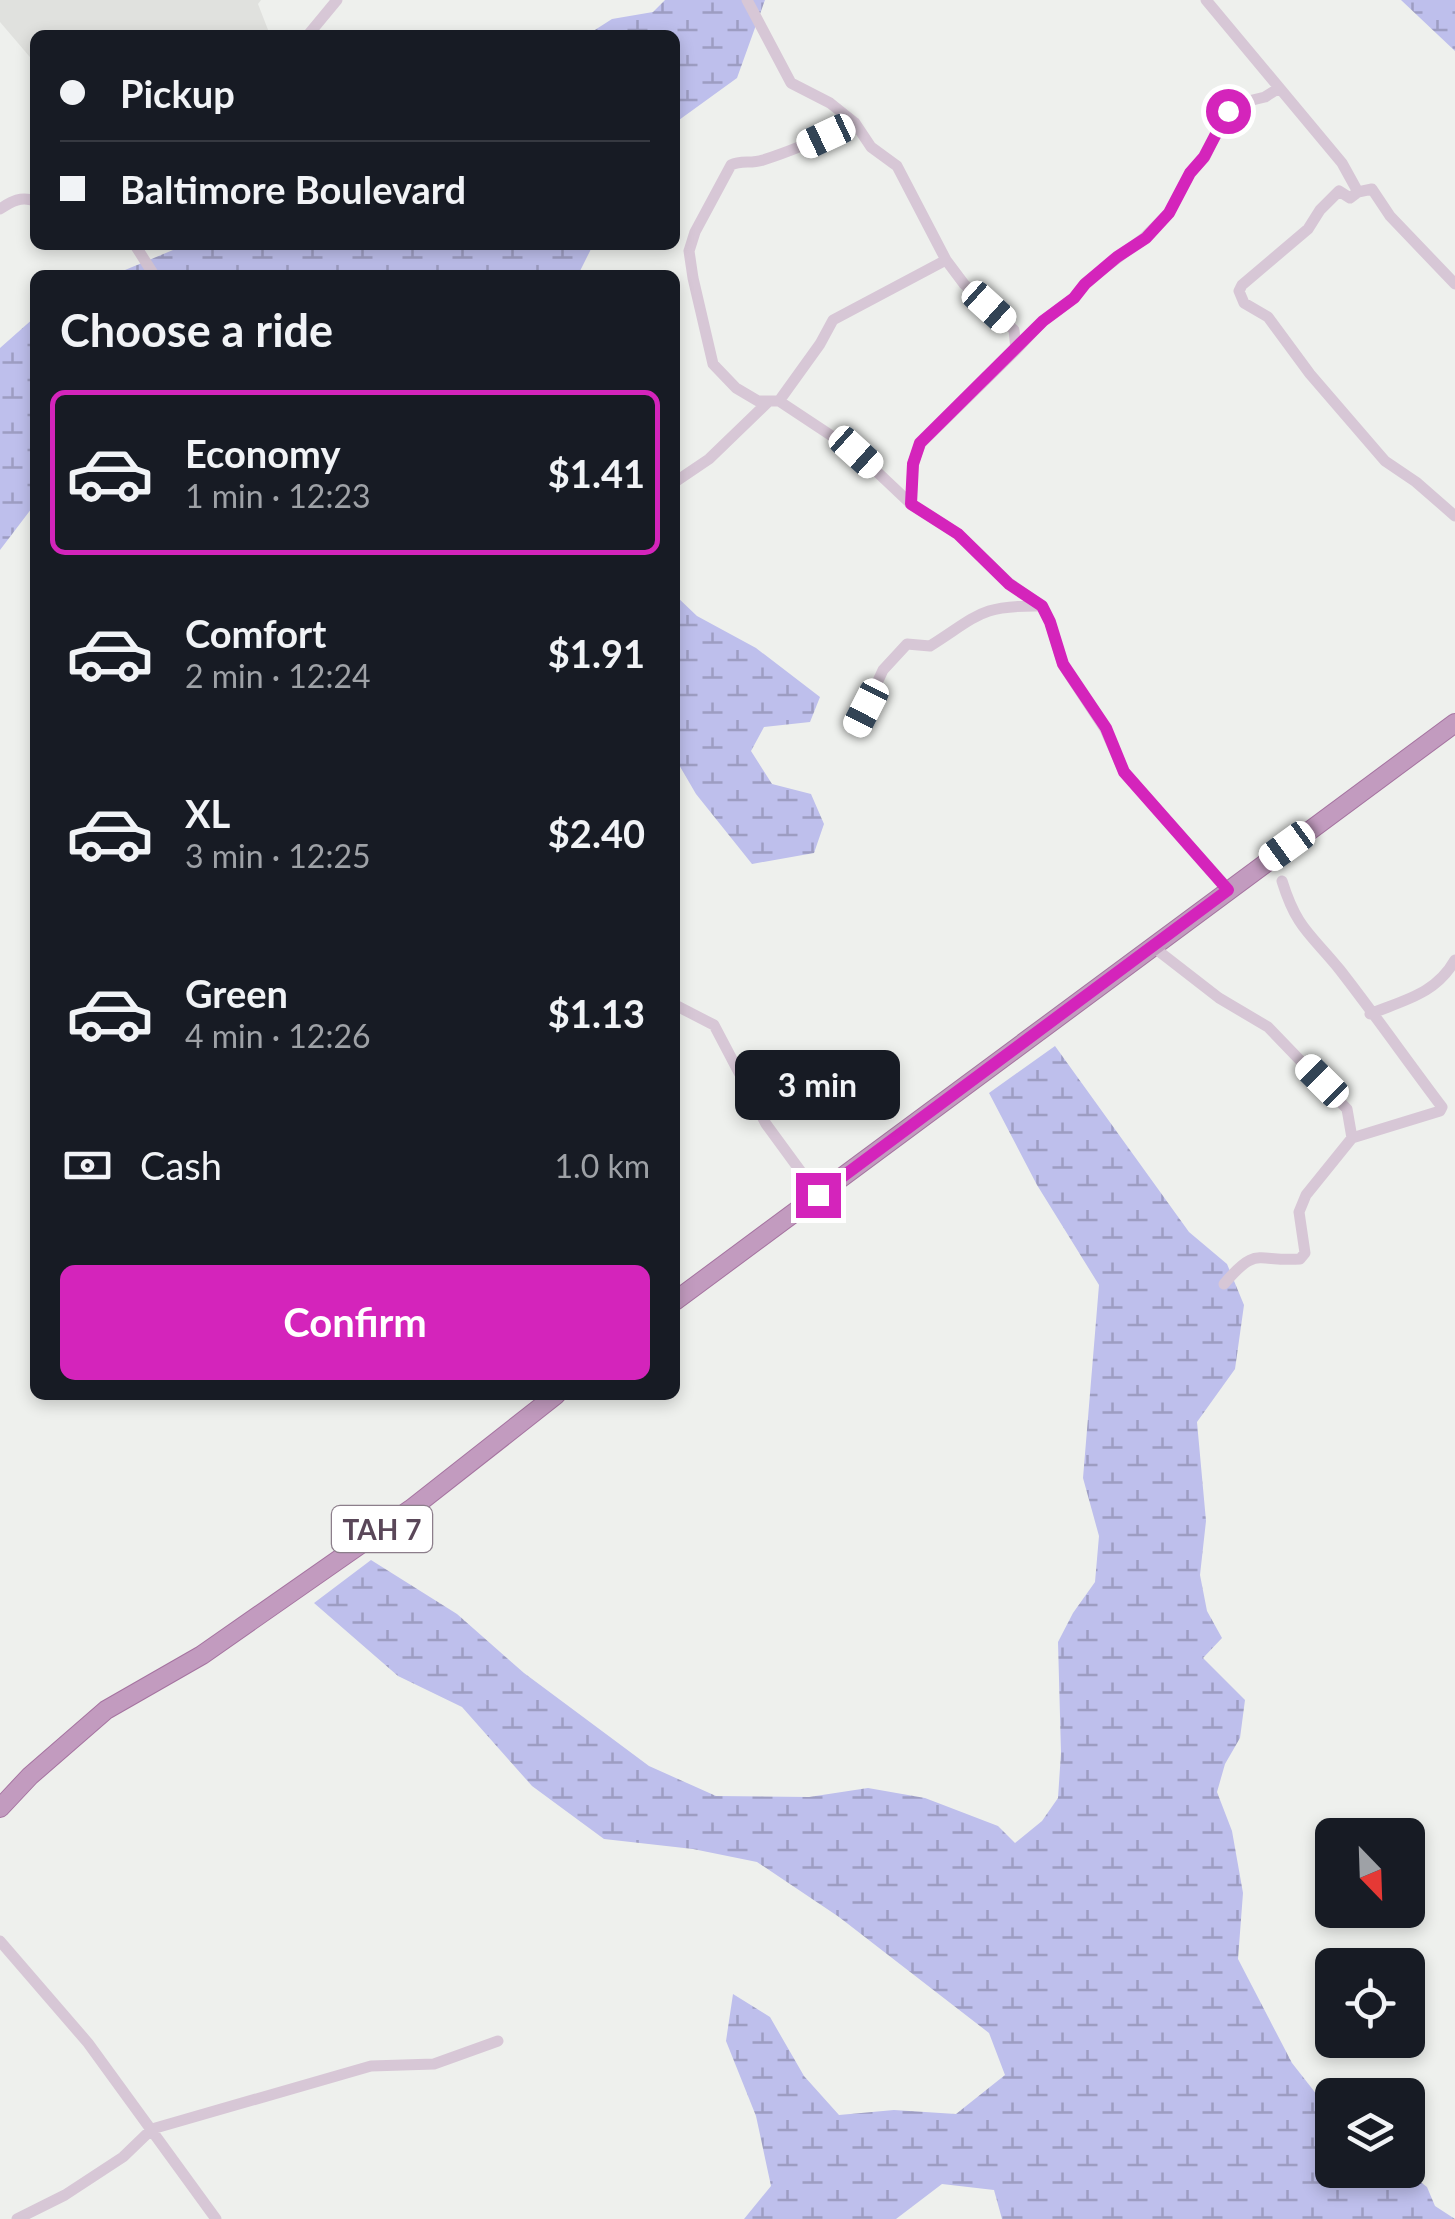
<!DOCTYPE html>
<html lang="en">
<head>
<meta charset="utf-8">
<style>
  body { margin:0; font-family:Lato,sans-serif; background:#242831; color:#f1f3f6; height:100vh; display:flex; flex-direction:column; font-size:38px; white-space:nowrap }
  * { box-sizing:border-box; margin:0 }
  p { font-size:32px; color:#9ea1a6 }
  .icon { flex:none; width:55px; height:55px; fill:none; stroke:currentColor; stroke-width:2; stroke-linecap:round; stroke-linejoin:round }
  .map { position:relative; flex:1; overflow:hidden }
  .side { position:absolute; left:30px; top:270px; width:650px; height:1130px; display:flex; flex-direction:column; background:#171b24; border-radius:15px; box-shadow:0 5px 15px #0003 }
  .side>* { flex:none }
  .hud { position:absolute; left:30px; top:30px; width:650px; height:220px; border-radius:15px; box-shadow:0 5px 15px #0003; display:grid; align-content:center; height:220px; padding:0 30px; background:#171b24 }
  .needle { width:65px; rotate:157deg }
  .tools { position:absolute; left:1315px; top:1818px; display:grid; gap:20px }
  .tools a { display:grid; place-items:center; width:110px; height:110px; border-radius:15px; background:#171b24; box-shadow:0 5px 15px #0003; font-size:50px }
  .end { position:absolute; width:45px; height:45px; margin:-22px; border:12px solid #d424bb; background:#fff; box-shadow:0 0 0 5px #fff }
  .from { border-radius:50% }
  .bubble { position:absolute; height:70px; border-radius:15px; background:#171b24; box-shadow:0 5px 15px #0003; font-size:32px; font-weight:700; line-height:70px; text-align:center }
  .car { position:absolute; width:30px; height:60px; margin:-30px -15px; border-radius:12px; box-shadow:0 0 8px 2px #0007; background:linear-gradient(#fff 24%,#345 0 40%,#fff 0 76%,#345 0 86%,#fff 0) }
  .hud b { display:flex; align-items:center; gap:35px; height:95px; font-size:38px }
  .hud b+b { border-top:2px solid #363941 }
  .hud i { width:25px; height:25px; background:#f1f3f6 }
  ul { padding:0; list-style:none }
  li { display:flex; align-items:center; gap:30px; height:165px; margin:0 20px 15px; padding:0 10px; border:5px solid transparent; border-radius:15px }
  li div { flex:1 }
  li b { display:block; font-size:38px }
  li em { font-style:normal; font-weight:700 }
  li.active { border-color:#d424bb }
  li>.icon { width:90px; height:90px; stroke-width:1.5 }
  h2 { padding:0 30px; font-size:45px; line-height:120px }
  .pay { display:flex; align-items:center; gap:25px; height:110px; padding:0 30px; font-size:38px }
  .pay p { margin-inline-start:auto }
  .button { display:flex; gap:20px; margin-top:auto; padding:20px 30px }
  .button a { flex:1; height:115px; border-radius:15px; background:#d424bb; color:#fff; font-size:40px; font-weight:700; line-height:115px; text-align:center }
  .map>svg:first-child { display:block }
  .education { fill:#e0e1de }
  .wetland { fill:url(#wetland-marsh) }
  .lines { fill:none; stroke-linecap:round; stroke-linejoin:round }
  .trunk-casing { stroke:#a573a0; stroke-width:20 }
  .minor { stroke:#d7c7d6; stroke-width:11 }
  .trunk { stroke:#c29bbf; stroke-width:18 }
  .route { stroke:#d424bb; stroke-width:12 }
  .labels { text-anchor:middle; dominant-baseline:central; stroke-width:8; stroke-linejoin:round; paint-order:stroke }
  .shield { fill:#fff; stroke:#8c7e8b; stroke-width:2.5 }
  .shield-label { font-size:28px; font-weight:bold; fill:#5a4759 }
</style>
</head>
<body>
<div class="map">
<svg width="1455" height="2219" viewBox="0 0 1455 2219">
  <defs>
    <pattern id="wetland-marsh" width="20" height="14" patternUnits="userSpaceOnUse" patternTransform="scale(2.5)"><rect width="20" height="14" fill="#bebfec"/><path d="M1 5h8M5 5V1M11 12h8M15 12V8" fill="none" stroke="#9d9dc2"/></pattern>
  </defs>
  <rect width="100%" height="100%" fill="#eef0ed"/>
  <path class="education" d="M0,0h261l-3,4 12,31h-235v28l-35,-41z"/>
  <path class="wetland" d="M665,0h100l-28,78 -58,42 -4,8v-93h-88l25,-16 41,-7z
    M1401,0h54v51z
    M185,245h408l-15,30h-465z
    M35,317v187l-35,46v-202z
    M675,595l22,21 59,32 64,49 -10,25 -46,5 -13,24 21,33 39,10 13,30 -10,29 -62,11 -56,-70 -21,-36z
    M1055,1046l134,186 38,32 17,41 -9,64 -38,53 9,99 -6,54 7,36 15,27 -19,20 42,42 -5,38 -15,26 -8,28 15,39 11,62 -5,66 54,104 40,51v56h73l22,17 8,19 20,13h-453l-8,-29 -52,-6 -46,35h-152l27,-33 -15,-70 -30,-75 7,-47 37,23 34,59 35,39 55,-5 62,4 49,-39 -16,-42 -150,-116 -82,-55 -64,-13 -89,-10 -72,-53 -70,-79 -64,-31 -84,-73 57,-43 86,54 67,59 125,93 67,30 93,1 59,-9 57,10 73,28 17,17 27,-22 16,-23 3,-45 -3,-111 15,-29 22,-31 4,-46 -16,-58 16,-193 -62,-100 -48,-92z"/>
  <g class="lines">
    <g class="trunk-casing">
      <path id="trunk" d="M675,1301l780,-578
        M0,1808l30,-32 76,-66 96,-55 209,-146 145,-114"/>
    </g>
    <path class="minor" d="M747,0l44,83 39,20 25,20 16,24 26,19 49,94 18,24 50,46 2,20 -95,93 -8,20 -2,41
      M1206,0l136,163 16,29 -8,6 -11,-7 -19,19 -12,19 -66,56 -3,6 5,12 24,14 42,57 75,87 31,21 39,34
      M308,35l29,-35
      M1358,192l14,-3 18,27 65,68
      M0,209c12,-8 21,-13 35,-8
      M135,245l19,30
      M1016,350l27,-29 31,-23 11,-15 60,-46 24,-24 21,-40 15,-16 22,-46 9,-7 29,-7 14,-9
      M769,401h-11l-22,-13 -23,-24 -20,-86 -4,-27 6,-19 36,-67c10,-5 20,-1 32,-5 32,-10 61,-23 92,-37
      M779,401l41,-57 13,-24 113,-60
      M675,482l34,-23 60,-58h10l77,51 55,52 47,30 51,49 33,23 8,16 13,43 42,64 19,43 104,117
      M856,729l27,-59 24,-26 23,2c49,-31 50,-41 112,-40
      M1152,946l67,52 49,29 79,82 5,29
      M675,1005l39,20 52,99 52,71
      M1370,1014c34,-14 66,-20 85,-54
      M1224,1284c33,-39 32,-22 76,-25l5,-6 -6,-41 7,-17 46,-57 88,-27 2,-4c-34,-45 -67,-92 -102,-137 -30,-37 -43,-41 -58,-89
      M0,1941l88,102 128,176
      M17,2219l48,-24 58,-38 29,-28 219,-63 63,-2 64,-23"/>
    <use href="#trunk" class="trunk"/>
  </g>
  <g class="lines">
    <path class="route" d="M818,1195l410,-305 -104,-118 -18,-44 -43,-64 -13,-42 -8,-16 -33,-22 -51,-50 -47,-30 2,-40 7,-21 123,-122 31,-23 11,-14 32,-27 29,-19 23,-25 21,-40 14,-16 24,-46"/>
  </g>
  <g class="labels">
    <rect class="shield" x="332" y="1506" width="100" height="46" rx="8"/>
    <g class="shield-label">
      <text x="382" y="1529">TAH 7</text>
    </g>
  </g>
</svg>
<div class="tools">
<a><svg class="needle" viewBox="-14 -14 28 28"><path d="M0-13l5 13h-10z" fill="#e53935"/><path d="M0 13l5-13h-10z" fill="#9ea1a6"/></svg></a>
<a><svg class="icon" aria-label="locate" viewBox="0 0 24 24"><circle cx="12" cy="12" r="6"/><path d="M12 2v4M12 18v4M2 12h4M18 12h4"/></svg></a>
<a><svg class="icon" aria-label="layers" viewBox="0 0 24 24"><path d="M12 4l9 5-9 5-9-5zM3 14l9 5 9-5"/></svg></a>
</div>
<i class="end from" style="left:1228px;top:111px"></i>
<i class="end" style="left:818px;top:1195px"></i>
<div class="bubble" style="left:735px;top:1050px;width:165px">3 min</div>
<i class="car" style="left:826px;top:136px;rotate:245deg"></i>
<i class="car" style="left:989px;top:307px;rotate:132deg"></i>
<i class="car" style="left:856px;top:452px;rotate:132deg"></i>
<i class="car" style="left:866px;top:708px;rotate:207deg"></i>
<i class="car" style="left:1287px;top:846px;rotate:234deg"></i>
<i class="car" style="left:1322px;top:1081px;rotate:315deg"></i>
<div class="hud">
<b><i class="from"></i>Pickup</b>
<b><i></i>Baltimore Boulevard</b>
</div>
<section class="side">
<h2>Choose a ride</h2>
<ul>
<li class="active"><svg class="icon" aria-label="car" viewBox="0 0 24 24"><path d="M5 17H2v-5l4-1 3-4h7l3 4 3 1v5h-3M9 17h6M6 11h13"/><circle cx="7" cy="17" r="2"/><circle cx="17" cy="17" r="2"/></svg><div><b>Economy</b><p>1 min · 12:23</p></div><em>$1.41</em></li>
<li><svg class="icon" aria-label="car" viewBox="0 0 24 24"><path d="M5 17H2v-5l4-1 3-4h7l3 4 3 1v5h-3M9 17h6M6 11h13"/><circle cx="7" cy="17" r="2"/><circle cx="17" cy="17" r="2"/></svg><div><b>Comfort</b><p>2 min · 12:24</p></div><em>$1.91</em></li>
<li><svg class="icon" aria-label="car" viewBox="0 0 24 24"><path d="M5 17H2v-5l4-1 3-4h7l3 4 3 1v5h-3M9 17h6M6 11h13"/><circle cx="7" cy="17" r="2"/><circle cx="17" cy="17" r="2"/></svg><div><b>XL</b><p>3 min · 12:25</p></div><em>$2.40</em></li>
<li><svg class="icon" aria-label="car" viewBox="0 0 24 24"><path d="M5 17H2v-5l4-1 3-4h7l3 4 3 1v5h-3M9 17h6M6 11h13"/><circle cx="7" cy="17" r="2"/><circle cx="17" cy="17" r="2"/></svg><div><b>Green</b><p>4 min · 12:26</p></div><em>$1.13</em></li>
</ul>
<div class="pay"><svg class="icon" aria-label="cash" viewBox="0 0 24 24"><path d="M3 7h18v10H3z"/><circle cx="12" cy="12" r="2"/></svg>Cash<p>1.0 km</p></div>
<div class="button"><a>Confirm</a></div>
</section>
</div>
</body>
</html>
